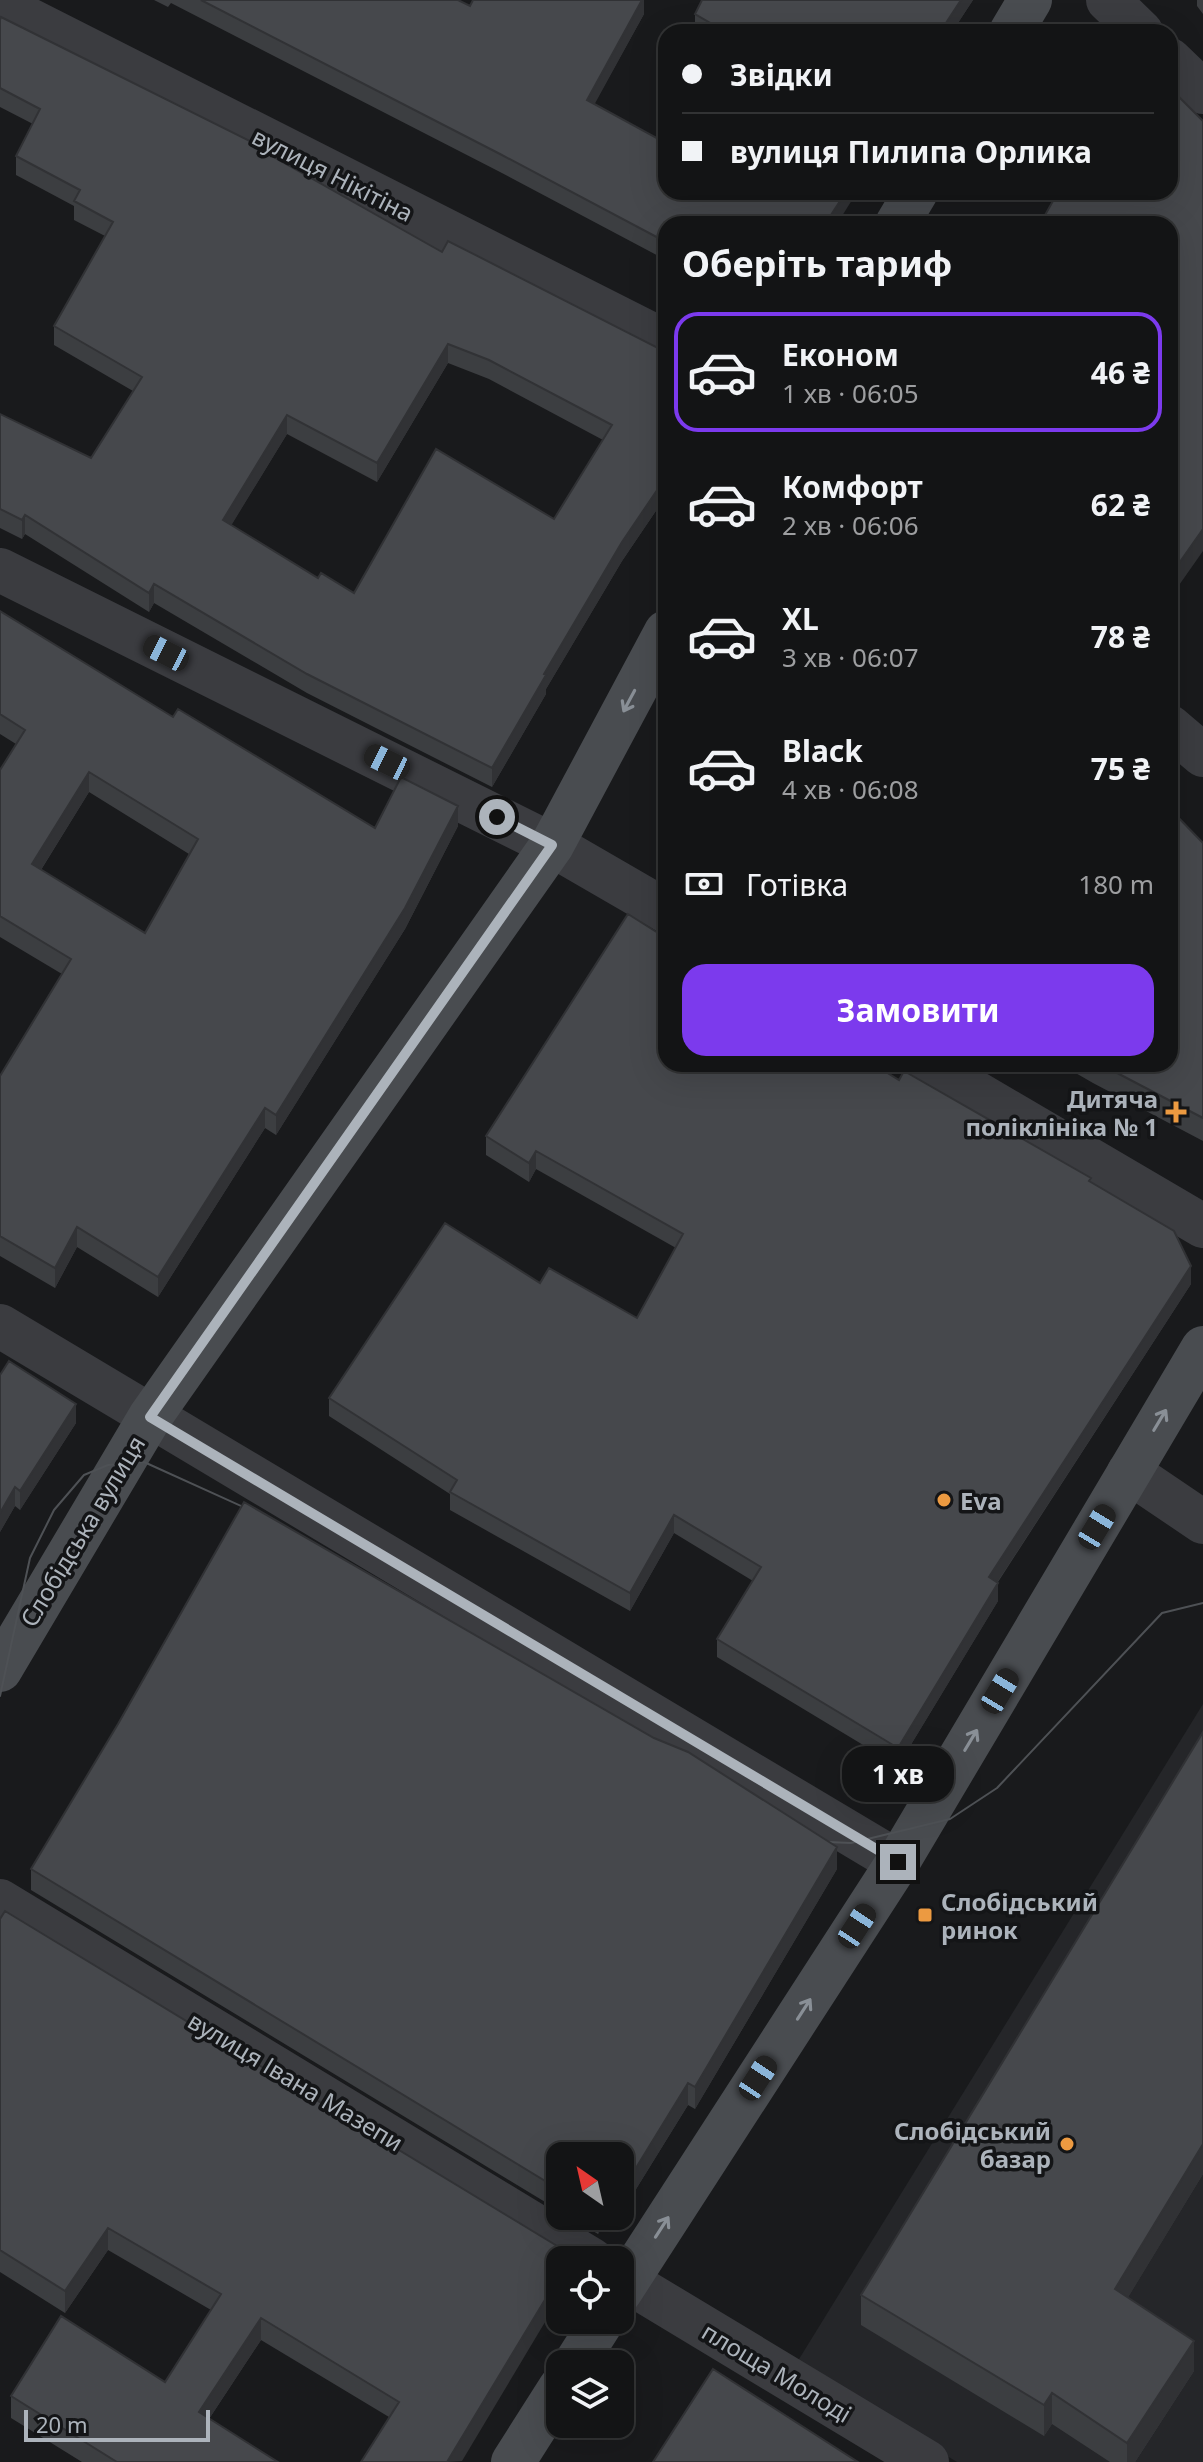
<!DOCTYPE html>
<html lang="uk">
<head>
<meta charset="utf-8">
<style>
  body { margin:0; font-family:"Noto Sans",sans-serif; background:#202122; color:#f1f3f6; height:100vh; display:flex; flex-direction:column; font-size:30px; white-space:nowrap }
  * { box-sizing:border-box; margin:0 }
  p { font-size:26px; color:#9d9ea0 }
  .icon { flex:none; width:44px; height:44px; fill:none; stroke:currentColor; stroke-width:2; stroke-linecap:round; stroke-linejoin:round }
  .map { position:relative; flex:1; overflow:hidden }
  .details { position:absolute; left:658px; top:216px; width:520px; height:856px; display:flex; flex-direction:column; background:#131415; border-radius:24px; box-shadow:0 8px 32px #0002,0 0 0 2px #323334 }
  .details>* { flex:none }
  .guide { position:absolute; left:658px; top:24px; width:520px; height:176px; border-radius:24px; box-shadow:0 8px 32px #0002,0 0 0 2px #323334; display:grid; align-content:center; height:176px; padding:0 24px; background:#131415 }
  .needle { width:52px; rotate:326deg }
  .controls { position:absolute; left:546px; top:2142px; display:grid; gap:16px }
  .controls a { display:grid; place-items:center; width:88px; height:88px; border-radius:16px; background:#131415; box-shadow:0 8px 32px #0002,0 0 0 2px #323334; font-size:40px }
  .scale { position:absolute; left:24px; bottom:20px; width:186px; box-sizing:border-box; padding-left:8px; border:4px solid #acb3bb; border-top:0; font-size:22px; line-height:28px; white-space:nowrap; color:#acb3bb; -webkit-text-stroke:6px #141517; paint-order:stroke }
  .end { position:absolute; width:36px; height:36px; margin:-18px; border:10px solid #acb3bb; background:#111; box-shadow:0 0 0 4px #111 }
  .from { border-radius:50% }
  .bubble { position:absolute; height:56px; border-radius:24px; background:#131415; box-shadow:0 8px 32px #0002,0 0 0 2px #323334; font-size:26px; font-weight:700; line-height:56px; text-align:center }
  .car { position:absolute; width:24px; height:48px; margin:-24px -12px; border-radius:10px; box-shadow:0 0 6px 2px #0007; background:linear-gradient(#222 24%,#8ab4d8 0 40%,#222 0 76%,#8ab4d8 0 86%,#222 0) }
  .guide b { display:flex; align-items:center; gap:28px; height:76px; font-size:30px }
  .guide b+b { border-top:2px solid #323334 }
  .guide i { width:20px; height:20px; background:#f1f3f6 }
  ul { padding:0; list-style:none }
  li { display:flex; align-items:center; gap:24px; height:120px; margin:0 16px 12px; padding:0 8px; border:4px solid transparent; border-radius:24px }
  li div { flex:1 }
  li b { display:block; font-size:30px }
  li em { font-style:normal; font-weight:700 }
  li.selected { border-color:#7c3aed }
  li>.icon { width:72px; height:72px; stroke-width:1.5 }
  h2 { padding:0 24px; font-size:36px; line-height:96px }
  .pay { display:flex; align-items:center; gap:20px; height:88px; padding:0 24px; font-size:30px }
  .pay p { margin-inline-start:auto }
  .primary-button { display:flex; gap:16px; margin-top:auto; padding:16px 24px }
  .primary-button a { flex:1; height:92px; border-radius:24px; background:#7c3aed; color:#fff; font-size:32px; font-weight:700; line-height:92px; text-align:center }
  .map>svg:first-child { display:block }
  .built { fill:#252629 }
  .lines { fill:none; stroke-linecap:round; stroke-linejoin:round }
  .minor { stroke:#3b3c40; stroke-width:44 }
  .tertiary { stroke:#3b3c40; stroke-width:44 }
  .secondary { stroke:#494c50; stroke-width:44 }
  .tram { stroke:#4e5155; stroke-width:2 }
  .wall { fill:#3c3e41; fill-rule:evenodd }
  .shaded-wall { fill:#313235 }
  .building { fill:#46484c; stroke:#313235; stroke-width:2; fill-rule:evenodd }
  .oneway { stroke:#898f96 }
  .route { stroke:#acb3bb; stroke-width:10 }
  .poi-dot { fill:#ec9a41; stroke:#141517; stroke-width:3 }
  .labels { text-anchor:middle; dominant-baseline:central; stroke-width:7; stroke-linejoin:round; paint-order:stroke }
  .street-label { font-size:24px; fill:#acb3bb; stroke:#141517 }
  .poi-label { font-size:24px; font-weight:bold; fill:#acb3bb; stroke:#141517; text-anchor:end }
</style>
</head>
<body>
<div class="map">
<svg width="1203" height="2462" viewBox="0 0 1203 2462">
  <rect width="100%" height="100%" fill="#191a1c"/>
  <path class="built" d="M1203,1704v758h-246l-161,-98z"/>
  <g class="lines">
    <path class="minor" d="M1108,0l33,32
      M0,5l666,337
      M1170,60l33,32
      M1170,727l33,28
      M0,1326l898,536
      M1129,1472l74,50
      M0,1901l592,359
      M620,2277l307,185"/>
    <path class="tertiary" d="M0,570l552,275 114,66
      M927,1064l276,162"/>
    <path class="secondary" d="M1011,32l19,-32
      M897,224l19,-32
      M0,1670l150,-253 402,-572 114,-213
      M620,2292l278,-430 305,-514
      M575,2364l28,-44
      M513,2462l47,-74"/>
    <path class="tram" d="M0,1696l30,-138 24,-48 30,-35 24,-10 36,-3 117,53
      M806,1841l45,2 99,-24 47,-31 165,-175 41,-10"/>
  </g>
  <path class="wall" d="M154,0h304l12,6 174,-6v14l-50,90 72,120v36l-166,-88 -329,-169 -3,4z
    M702,0h271l-21,32h-257v-18z
    M1197,0h6v14l-6,-8z
    M0,20l266,133 176,99 224,100v144l-44,65 -76,128v5l-54,93 -185,-94 -153,-90 -5,9 -124,-78 -3,5 -22,-11v-114l91,44 42,-67 -79,-46v-19l51,-90 -31,-16v-14l-58,-31v-19l17,-32 -33,-17zM448,363l41,16 114,61 -49,79 -200,74 -36,-15 -87,-53 56,-91 90,48z
    M0,611l173,106 202,111 83,-2 -53,103 -129,206 -11,-7 -107,169 -81,-50 -22,41 -55,-32v-180l62,-102 -62,-37v-167l16,-26 -16,-10zM89,792l100,62 -44,79 -104,-63z
    M1203,843v298l-110,-58 -33,-19h110z
    M666,1064l233,16 192,102 100,102 -193,298v19l-100,165 -181,-109v-18l36,-58 -79,-48 -44,78 -180,-101v-16l-121,-78v-18l211,-115 97,35 39,-70 -140,-79 -7,13 -43,-27v-19z
    M0,1375l76,48 -56,87 -5,-4 -15,26z
    M1203,1732v442l-75,123 66,74 -59,91h-25l-58,-38 -8,12 -183,-111v-30z
    M31,1869h806l-142,240 -7,-4 -68,110v-59h-60v55l-529,-321z
    M0,1919l572,341 -183,157 -128,-77 -52,79 69,43h-196l-71,-44v-22l154,-14 46,-72 -103,-60 -43,63 -65,-41z
    M568,2216h41l-11,18z"/>
  <path class="shaded-wall" d="M642,0h2v14l-57,104v-18z
    M961,0h12l-21,32h-8v-6z
    M846,192h11l-20,32h-12z
    M448,344v19l-71,119v-19z
    M287,415v19l-64,105v-19z
    M666,477v19l-44,65 -76,128v5l-54,93v-19l52,-94 78,-132z
    M25,515v19l-3,5v-19z
    M1203,529v22l-33,47v-22z
    M154,584v19l-5,9v-19z
    M89,772v20l-57,92v-20z
    M458,806v20l-53,103 -129,206v-20z
    M265,1108v20l-107,169v-20z
    M536,1151v18l-7,13v-19z
    M77,1227v20l-22,41v-20z
    M1191,1266v18l-202,311v-18z
    M76,1404v19l-56,87v-19z
    M15,1487v19l-15,26v-19z
    M674,1515v18l-44,78v-18z
    M998,1583v18l-100,165v-18z
    M837,1847v22l-142,240v-22z
    M688,2083v22l-68,110v-21z
    M1203,2144v30l-88,145v-30z
    M598,2216h11l-11,18z
    M108,2228v22l-43,63v-22z
    M560,2275v22l-98,164 -15,1z
    M261,2318v22l-62,94v-22z
    M1194,2341v30l-59,91h-8v-19z
    M1052,2393v31l-8,12v-31z"/>
  <path class="building" d="M201,0h257l12,6 3,-6h169l-55,100 79,43v49h180l-21,32h-159v18l-166,-88z
    M702,0h259l-17,26 3,2 -2,4h-219l-31,-18z
    M1,17l265,132 -1,3 177,100 6,-11 218,111v125l-44,65 -78,132 2,1 -54,93 -185,-94 -153,-90 -5,9 -124,-78 -3,5 -22,-11v-95l91,44 51,-81 -88,-51 59,-104 -39,-21 6,-11 -64,-34 24,-47 -40,-21v-68zM448,344l41,16 123,65 -58,94 -118,-70 -82,144 -33,-20 -3,5 -95,-58 64,-105 90,48z
    M1170,88l33,33v408l-33,47v-352h-130l18,-32h112z
    M0,611l173,106 5,-8 197,119 26,-51 57,29 -53,102 -129,207 -11,-7 -107,169 -81,-50 -22,41 -55,-32v-160l71,-117 -71,-43v-146l25,-40 -25,-16zM89,772l109,67 -53,94 -113,-69z
    M1170,809l33,34v275l-103,-54h70z
    M628,914l38,24v126h207l26,16 5,-9 187,107 -2,3 85,50 17,35 -202,311 9,6 -100,165 -181,-109 44,-72 -87,-52 -44,78 -180,-101 7,-12 -128,-82 116,-175 95,60 9,-15 88,50 46,-84 -147,-83 -7,12 -43,-27z
    M9,1361l67,43 -56,87 -5,-4 -15,26v-138z
    M244,1502l410,236 34,14 149,95 -142,240 -7,-4 -68,111v-38h-60v34l-529,-321 87,-145z
    M1203,1732v412l-88,145 79,52 -67,102 -75,-50 -8,12 -183,-110z
    M5,1911l567,344 -3,5h-9v15l-113,187h-86l38,-60 -138,-84 -62,94 79,50h-161l-106,-66 50,-80 104,66 56,-88 -113,-66 -43,63 -65,-41v-331z
    M713,2369l145,93h-205z"/>
  <defs><path id="oneway-shaft" d="M-6 0H5M1.5-3L5.5 0L1.5 3" fill="none" stroke-width="1.6" stroke-linecap="round" stroke-linejoin="round" transform="scale(2)"/></defs>
  <g class="oneway">
    <use href="#oneway-shaft" transform="translate(629 701) rotate(118)"/>
    <use href="#oneway-shaft" transform="translate(1160 1420) rotate(-59)"/>
    <use href="#oneway-shaft" transform="translate(971 1740) rotate(-59)"/>
    <use href="#oneway-shaft" transform="translate(804 2009) rotate(-57)"/>
    <use href="#oneway-shaft" transform="translate(662 2227) rotate(-57)"/>
  </g>
  <g class="lines">
    <path class="route" d="M497,817l55,28 -402,572 748,445"/>
  </g>
  <g class="poi-dot">
    <path d="M1172 1100h8v8h8v8h-8v8h-8v-8h-8v-8h8z"/>
    <circle cx="944" cy="1500" r="8"/>
    <rect x="917" y="1907" width="16" height="16" rx="4"/>
    <circle cx="1067" cy="2144" r="8"/>
  </g>
  <g class="labels">
    <g class="street-label">
      <text transform="translate(333 174) rotate(27)">вулиця Нікітіна</text>
      <text transform="translate(82 1531) rotate(-59)">Слобідська вулиця</text>
      <text transform="translate(296 2081) rotate(31)">вулиця Івана Мазепи</text>
      <text transform="translate(777 2372) rotate(31)">площа Молоді</text>
    </g>
    <g class="poi-label">
      <text x="1158" y="1098">Дитяча<tspan x="1158" dy="28">поліклініка № 1</tspan></text>
      <text x="960" y="1500" text-anchor="start">Eva</text>
      <text x="941" y="1901" text-anchor="start">Слобідський<tspan x="941" dy="28">ринок</tspan></text>
      <text x="1051" y="2130">Слобідський<tspan x="1051" dy="28">базар</tspan></text>
    </g>
  </g>
</svg>
<div class="controls">
<a><svg class="needle" viewBox="-14 -14 28 28"><path d="M0-13l5 13h-10z" fill="#e53935"/><path d="M0 13l5-13h-10z" fill="#9d9ea0"/></svg></a>
<a><svg class="icon" aria-label="locate" viewBox="0 0 24 24"><circle cx="12" cy="12" r="6"/><path d="M12 2v4M12 18v4M2 12h4M18 12h4"/></svg></a>
<a><svg class="icon" aria-label="layers" viewBox="0 0 24 24"><path d="M12 4l9 5-9 5-9-5zM3 14l9 5 9-5"/></svg></a>
</div>
<div class="scale">20 m</div>
<i class="end from" style="left:497px;top:817px"></i>
<i class="end" style="left:898px;top:1862px"></i>
<div class="bubble" style="left:842px;top:1746px;width:112px">1 хв</div>
<i class="car" style="left:166px;top:653px;rotate:297deg"></i>
<i class="car" style="left:387px;top:762px;rotate:296deg"></i>
<i class="car" style="left:1097px;top:1527px;rotate:31deg"></i>
<i class="car" style="left:1000px;top:1691px;rotate:31deg"></i>
<i class="car" style="left:857px;top:1926px;rotate:33deg"></i>
<i class="car" style="left:758px;top:2078px;rotate:33deg"></i>
<div class="guide">
<b><i class="from"></i>Звідки</b>
<b><i></i>вулиця Пилипа Орлика</b>
</div>
<section class="details">
<h2>Оберіть тариф</h2>
<ul>
<li class="selected"><svg class="icon" aria-label="car" viewBox="0 0 24 24"><path d="M5 17H2v-5l4-1 3-4h7l3 4 3 1v5h-3M9 17h6M6 11h13"/><circle cx="7" cy="17" r="2"/><circle cx="17" cy="17" r="2"/></svg><div><b>Економ</b><p>1 хв · 06:05</p></div><em>46 ₴</em></li>
<li><svg class="icon" aria-label="car" viewBox="0 0 24 24"><path d="M5 17H2v-5l4-1 3-4h7l3 4 3 1v5h-3M9 17h6M6 11h13"/><circle cx="7" cy="17" r="2"/><circle cx="17" cy="17" r="2"/></svg><div><b>Комфорт</b><p>2 хв · 06:06</p></div><em>62 ₴</em></li>
<li><svg class="icon" aria-label="car" viewBox="0 0 24 24"><path d="M5 17H2v-5l4-1 3-4h7l3 4 3 1v5h-3M9 17h6M6 11h13"/><circle cx="7" cy="17" r="2"/><circle cx="17" cy="17" r="2"/></svg><div><b>XL</b><p>3 хв · 06:07</p></div><em>78 ₴</em></li>
<li><svg class="icon" aria-label="car" viewBox="0 0 24 24"><path d="M5 17H2v-5l4-1 3-4h7l3 4 3 1v5h-3M9 17h6M6 11h13"/><circle cx="7" cy="17" r="2"/><circle cx="17" cy="17" r="2"/></svg><div><b>Black</b><p>4 хв · 06:08</p></div><em>75 ₴</em></li>
</ul>
<div class="pay"><svg class="icon" aria-label="cash" viewBox="0 0 24 24"><path d="M3 7h18v10H3z"/><circle cx="12" cy="12" r="2"/></svg>Готівка<p>180 m</p></div>
<div class="primary-button"><a>Замовити</a></div>
</section>
</div>
</body>
</html>
